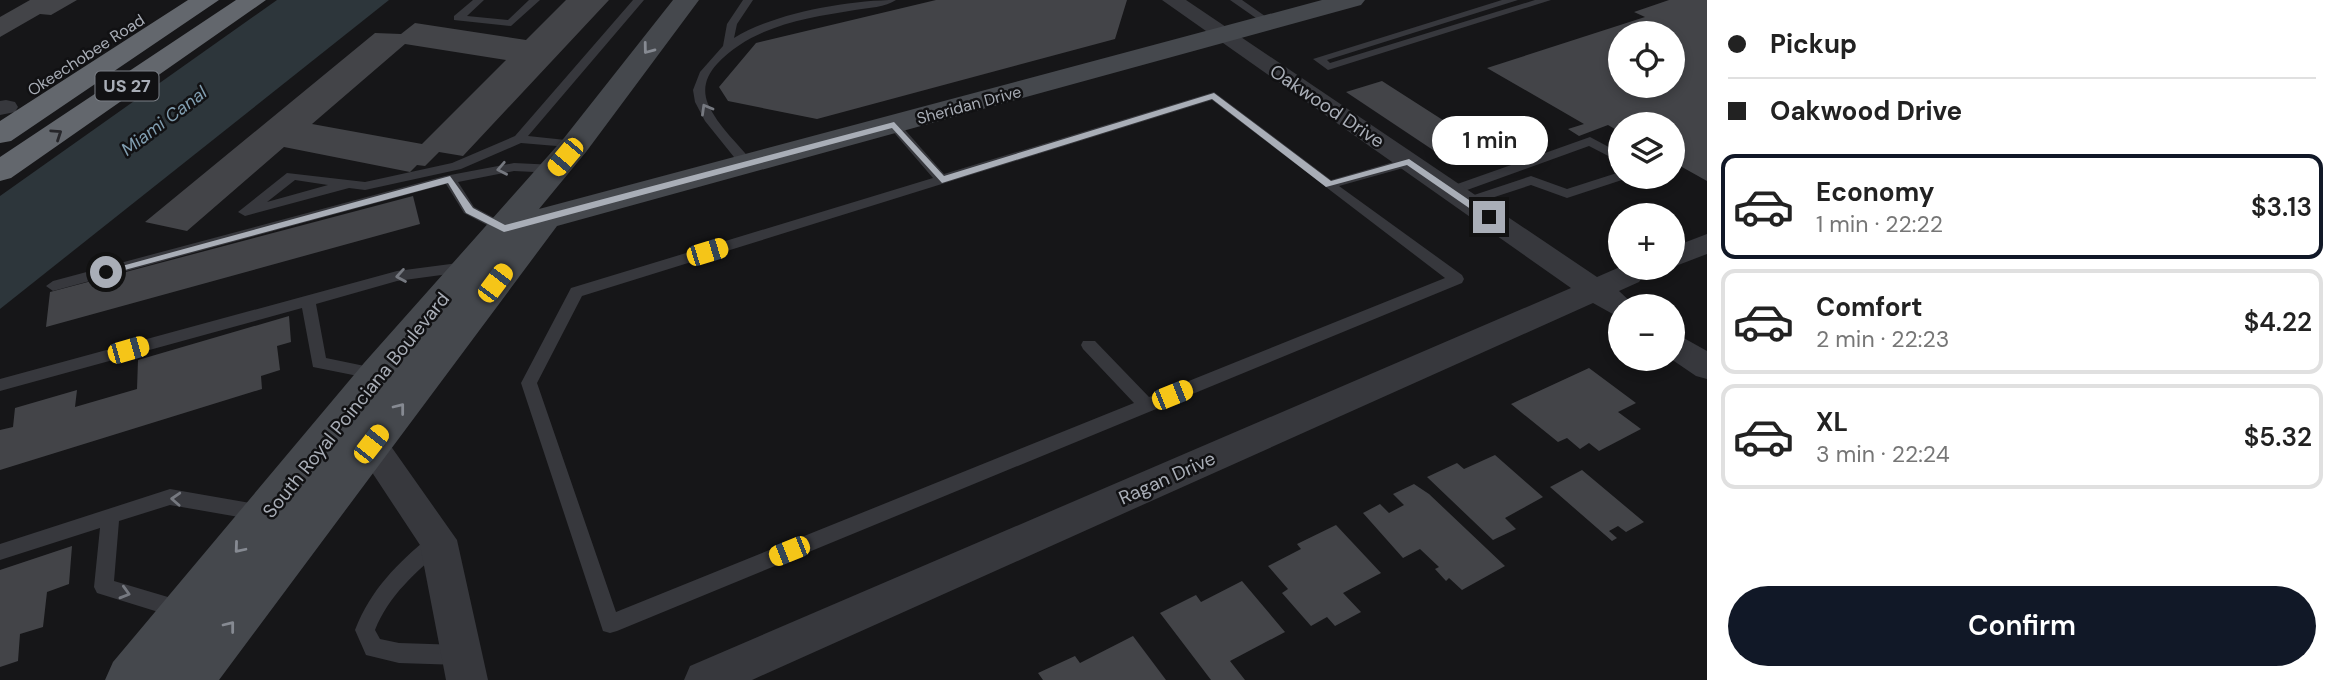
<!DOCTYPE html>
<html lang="en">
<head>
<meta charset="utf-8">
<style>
  body { margin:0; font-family:"DM Sans",sans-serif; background:#f6f6f6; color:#222; height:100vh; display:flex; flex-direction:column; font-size:26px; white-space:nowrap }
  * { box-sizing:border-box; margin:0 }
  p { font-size:23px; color:#767676 }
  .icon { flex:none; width:38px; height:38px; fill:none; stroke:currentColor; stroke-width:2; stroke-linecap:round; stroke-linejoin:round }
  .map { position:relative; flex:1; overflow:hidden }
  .sheet { display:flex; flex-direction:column; background:#fff; width:630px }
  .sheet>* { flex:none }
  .banner { display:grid; align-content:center; height:154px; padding:0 21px; background:#fff }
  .fabs { position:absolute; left:1608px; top:21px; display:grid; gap:14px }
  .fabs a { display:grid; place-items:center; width:77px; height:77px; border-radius:50%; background:#fff; box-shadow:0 4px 10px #0003; font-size:35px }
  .end { position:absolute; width:32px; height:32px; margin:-16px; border:9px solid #a9aeb7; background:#111; box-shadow:0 0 0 4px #111 }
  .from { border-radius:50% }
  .bubble { position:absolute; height:49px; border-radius:24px; background:#fff; box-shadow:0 4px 10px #0003; font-size:23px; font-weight:600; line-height:49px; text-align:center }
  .car { position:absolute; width:21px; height:42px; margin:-21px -10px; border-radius:9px; box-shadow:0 0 5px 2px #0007; background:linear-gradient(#f5c518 24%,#345 0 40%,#f5c518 0 76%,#345 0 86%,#f5c518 0) }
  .banner b { display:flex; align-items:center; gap:24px; height:66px; font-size:26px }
  .banner b+b { border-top:2px solid #e0e0e0 }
  .banner i { width:18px; height:18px; background:#222 }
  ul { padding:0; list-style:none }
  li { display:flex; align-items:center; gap:21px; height:105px; margin:0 14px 10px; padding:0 7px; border:4px solid #e0e0e0; border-radius:14px }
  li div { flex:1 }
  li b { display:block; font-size:26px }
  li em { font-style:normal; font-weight:600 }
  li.current { border-color:#111827 }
  li>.icon { width:63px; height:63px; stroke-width:1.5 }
  .cta { display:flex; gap:14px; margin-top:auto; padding:14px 21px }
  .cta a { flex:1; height:80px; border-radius:42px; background:#111827; color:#fff; font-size:28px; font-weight:600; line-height:80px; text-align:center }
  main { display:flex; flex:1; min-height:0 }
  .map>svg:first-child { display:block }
  .water { fill:#2d363b }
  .building { fill:#434448; fill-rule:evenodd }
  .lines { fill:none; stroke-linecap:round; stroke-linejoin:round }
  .lane { fill:#37383d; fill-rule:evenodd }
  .street { fill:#37383d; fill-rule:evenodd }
  .secondary { fill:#45484d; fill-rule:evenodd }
  .highway { fill:#63676d; fill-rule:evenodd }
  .oneway { stroke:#868a92 }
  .oneway2 { stroke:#767980 }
  .oneway3 { stroke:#26262a }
  .route { fill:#a9aeb7 }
  .labels { text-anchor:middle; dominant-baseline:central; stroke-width:5; stroke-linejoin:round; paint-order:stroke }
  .far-street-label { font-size:16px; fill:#a9aeb7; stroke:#111113 }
  .shield { fill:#111113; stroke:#7b7f86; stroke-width:2 }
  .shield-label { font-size:18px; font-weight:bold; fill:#a9aeb7 }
  .far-water-label { font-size:18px; font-style:italic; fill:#819eb0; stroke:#111113 }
  .street-label { font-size:19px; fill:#a9aeb7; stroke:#111113 }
</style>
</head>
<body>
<main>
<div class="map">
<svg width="1707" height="680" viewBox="0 0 1707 680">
  <rect width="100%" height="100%" fill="#161618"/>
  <path class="water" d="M277,0h112l-389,309v-113z"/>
  <path class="building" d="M30,0h47l-26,15 -11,-1 -40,23v-20z
    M566,0h43l-146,156 -24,-4 -14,14 -8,-1 -7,7 -126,-25 -97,84 -42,-9 230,-189 26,1 14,-11 111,17zM405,44l101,16 -84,84 -110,-20z
    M936,0h191l-12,39 -298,80 -89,-18 -9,-14 37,-44z
    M1669,0h38v181l-34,-19v-38h-53v8l-12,-7 -29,11 -11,-7 16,-5 -97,-56 158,-51 -11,-5zM1620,33h53v53h-53z
    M1382,81l106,68 -37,13 -105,-70z
    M413,196l7,28 -374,103 4,-35z
    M289,316l2,26 -14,4 3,24 -19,6 1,13 -262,81v-40l13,-3 2,-19 62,-18 -2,17 62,-18 1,-29z
    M1589,368l47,35 -18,9 23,17 -42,22 -10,-8 -9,6 -13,-11 -9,4 -47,-38z
    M1495,455l48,42 -38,21 11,11 -23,11 -66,-63 30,-14 7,6z
    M1582,470l62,52 -18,10 -8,-6 -9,5 8,7 -5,3 -62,-54z
    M1414,484l15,10 76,72 -43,24 -13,-12 -3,3 -11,-12 4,-2 -19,-18 -17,9 -40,-45 17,-9 9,9 15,-8 -11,-11z
    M1336,525l45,48 -38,20 18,19 -26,14 -8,-9 -16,9 -29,-33 6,-4 -20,-23 33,-17 -4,-5z
    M72,546l-3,38 -22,8 -4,35 -23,7 -2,27 -18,6v-97z
    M1242,581l43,51 -55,29 15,19h-34l-51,-67 36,-18 5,7z
    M1133,636l33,44h-123l-5,-7 37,-17 5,7z"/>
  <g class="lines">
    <path class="lane" d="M473,0h11l-17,16 41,4 21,-20h11l-29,26 -57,-6v-4z
      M633,0h11l-116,136 47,5 6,4 -1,3 -59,-5 -60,26 -96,21 -16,-2 -104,28 -7,-4 49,-39 78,9 87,-19 63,-27zM295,180l33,5 -61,17z
      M743,0h10l-16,24 -3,14c40,-25 115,-38 162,-38 -10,7 -28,8 -41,10 -49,8 -103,16 -138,54 -11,12 -15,25 -9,40 10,23 31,40 46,60l-7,4 -5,-1 -37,-46 -10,-19 -2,-12 7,-18 23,-26 4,-22z
      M1230,0h12l33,23 -9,2z
      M1502,0h16l-191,60 3,3 205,-63h16l-223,70 -15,-11z
      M1214,92l117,88 73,-21h10v6l-75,21 123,89 2,4 -2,4 -845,348 -7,2 -7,-2 -82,-248 50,-95 362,-110 -43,-50v-6h8l46,52zM1212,100l233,178 -296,119 -54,-56h-12l-2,4 2,4 51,54 -518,209 -79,-229 45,-87z
      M1590,137l30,16v9l-31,-16 -133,48 -5,1 -7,-4 2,-3z
      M514,163l41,2 7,4 -7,4 -41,-2 -56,11 16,25 35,19 2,3 -2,3 -5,2 -40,-21 -18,-29 -393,107 -7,-5 7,-5 392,-105z
      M1620,172v5h6l-1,2 -58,19 -36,-13 -64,21 -7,-4 2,-3 69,-23 36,13z
      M466,262l7,5 -2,4 -74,10 -81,23 10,54 58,12 2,4 -2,4 -6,2 -65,-13 -11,-59 -302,83v-12l397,-108z
      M170,489l92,16 7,2 2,6 -2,6 -7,2 -92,-16 -51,16 -5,60 74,22 3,7 -3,7 -7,2 -84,-26 -3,-6 6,-59 -100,32v-16z
      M437,534l7,2 2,6 -2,6c-28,24 -55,47 -69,82l5,9 19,4 61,2 7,3 3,7 -3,7 -7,3 -61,-2 -33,-8 -11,-25c16,-41 42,-66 75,-94z"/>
    <path class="street" d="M1162,0h24l411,277 23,-10 19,1 5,7 -5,7 -20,9 16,15h-15v12l-27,-15 -841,377h-68l6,-14 881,-378z
      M6,100l9,2 3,5 -3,5 -15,3v-14z
      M1707,234v20l-34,13v-20z
      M1673,332l34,19v28l-11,-3 -25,-17z
      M371,431l12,4 74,105 31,140h-42l-26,-135 -66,-100 5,-10z"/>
    <path class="secondary" d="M673,0h26l-113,152 -47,57 783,-209h43l-4,5 -804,221 -338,454h-114l8,-18 251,-299 200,-225z"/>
    <path class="highway" d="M188,0h31l-208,141 -11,2v-22z
      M236,0h30l-255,178 -11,3v-24z"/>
  </g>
  <defs><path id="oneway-chevron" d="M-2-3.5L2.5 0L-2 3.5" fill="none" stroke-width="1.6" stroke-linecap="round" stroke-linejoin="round" transform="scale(1.75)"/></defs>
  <g class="oneway">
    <use href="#oneway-chevron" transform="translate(648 49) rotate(127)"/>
    <use href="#oneway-chevron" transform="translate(400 408) rotate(-52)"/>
    <use href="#oneway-chevron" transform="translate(239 548) rotate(130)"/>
    <use href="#oneway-chevron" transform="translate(230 626) rotate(-52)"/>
  </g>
  <g class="oneway2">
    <use href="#oneway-chevron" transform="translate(706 109) rotate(-120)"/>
    <use href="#oneway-chevron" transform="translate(502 169) rotate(169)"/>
    <use href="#oneway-chevron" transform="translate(401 276) rotate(170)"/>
    <use href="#oneway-chevron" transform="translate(176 499) rotate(-177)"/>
    <use href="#oneway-chevron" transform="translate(125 593) rotate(16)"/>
  </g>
  <use class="oneway3" href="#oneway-chevron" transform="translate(57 134) rotate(-34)"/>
  <path class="route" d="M1214,93l117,88 78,-22 85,58 -9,2 -78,-54 -81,22 -114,-88 -270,84 -50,-55 -388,104 -38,-19 -18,-30 -342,92 -6,-3 350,-96 23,32 32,17 389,-103 50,54z"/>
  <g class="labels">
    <g class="far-street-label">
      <text transform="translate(86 55) rotate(-33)">Okeechobee Road</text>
      <text transform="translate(969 105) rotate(-15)">Sheridan Drive</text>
    </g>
    <rect class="shield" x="95.5" y="71.5" width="63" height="29" rx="5"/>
    <g class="shield-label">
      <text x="127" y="86">US 27</text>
    </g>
    <g class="far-water-label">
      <text transform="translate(164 121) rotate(-37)">Miami Canal</text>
    </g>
    <g class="street-label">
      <text transform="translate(1327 106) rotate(34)">Oakwood Drive</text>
      <text transform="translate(356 405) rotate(-51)">South Royal Poinciana Boulevard</text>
      <text transform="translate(1167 478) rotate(-24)">Ragan Drive</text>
    </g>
  </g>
</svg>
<div class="fabs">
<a><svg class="icon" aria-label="locate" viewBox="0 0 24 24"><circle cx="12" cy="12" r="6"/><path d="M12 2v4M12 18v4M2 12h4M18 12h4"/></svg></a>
<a><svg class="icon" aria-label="layers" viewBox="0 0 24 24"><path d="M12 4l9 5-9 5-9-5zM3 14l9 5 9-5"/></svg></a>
<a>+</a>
<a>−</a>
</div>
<i class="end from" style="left:106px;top:272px"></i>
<i class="end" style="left:1489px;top:217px"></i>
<div class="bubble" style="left:1432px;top:116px;width:116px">1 min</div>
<i class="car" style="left:565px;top:157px;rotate:220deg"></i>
<i class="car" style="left:707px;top:252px;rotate:73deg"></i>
<i class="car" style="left:495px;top:283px;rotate:37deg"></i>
<i class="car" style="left:128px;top:350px;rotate:74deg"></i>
<i class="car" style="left:1172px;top:395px;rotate:68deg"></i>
<i class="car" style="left:371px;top:444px;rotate:38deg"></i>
<i class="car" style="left:789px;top:551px;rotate:248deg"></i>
</div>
<section class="sheet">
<div class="banner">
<b><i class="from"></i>Pickup</b>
<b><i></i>Oakwood Drive</b>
</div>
<ul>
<li class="current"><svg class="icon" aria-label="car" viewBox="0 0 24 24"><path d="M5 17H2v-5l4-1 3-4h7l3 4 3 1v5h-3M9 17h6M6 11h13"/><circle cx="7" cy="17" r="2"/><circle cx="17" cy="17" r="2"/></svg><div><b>Economy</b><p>1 min · 22:22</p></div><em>$3.13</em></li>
<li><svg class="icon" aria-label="car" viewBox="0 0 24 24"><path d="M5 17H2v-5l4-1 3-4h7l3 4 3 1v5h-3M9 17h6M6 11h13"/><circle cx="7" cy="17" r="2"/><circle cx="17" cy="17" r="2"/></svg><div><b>Comfort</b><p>2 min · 22:23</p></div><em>$4.22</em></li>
<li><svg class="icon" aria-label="car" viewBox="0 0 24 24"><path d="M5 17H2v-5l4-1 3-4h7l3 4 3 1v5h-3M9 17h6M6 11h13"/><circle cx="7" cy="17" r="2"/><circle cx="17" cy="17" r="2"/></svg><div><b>XL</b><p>3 min · 22:24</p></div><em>$5.32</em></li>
</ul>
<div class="cta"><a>Confirm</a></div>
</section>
</main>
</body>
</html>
